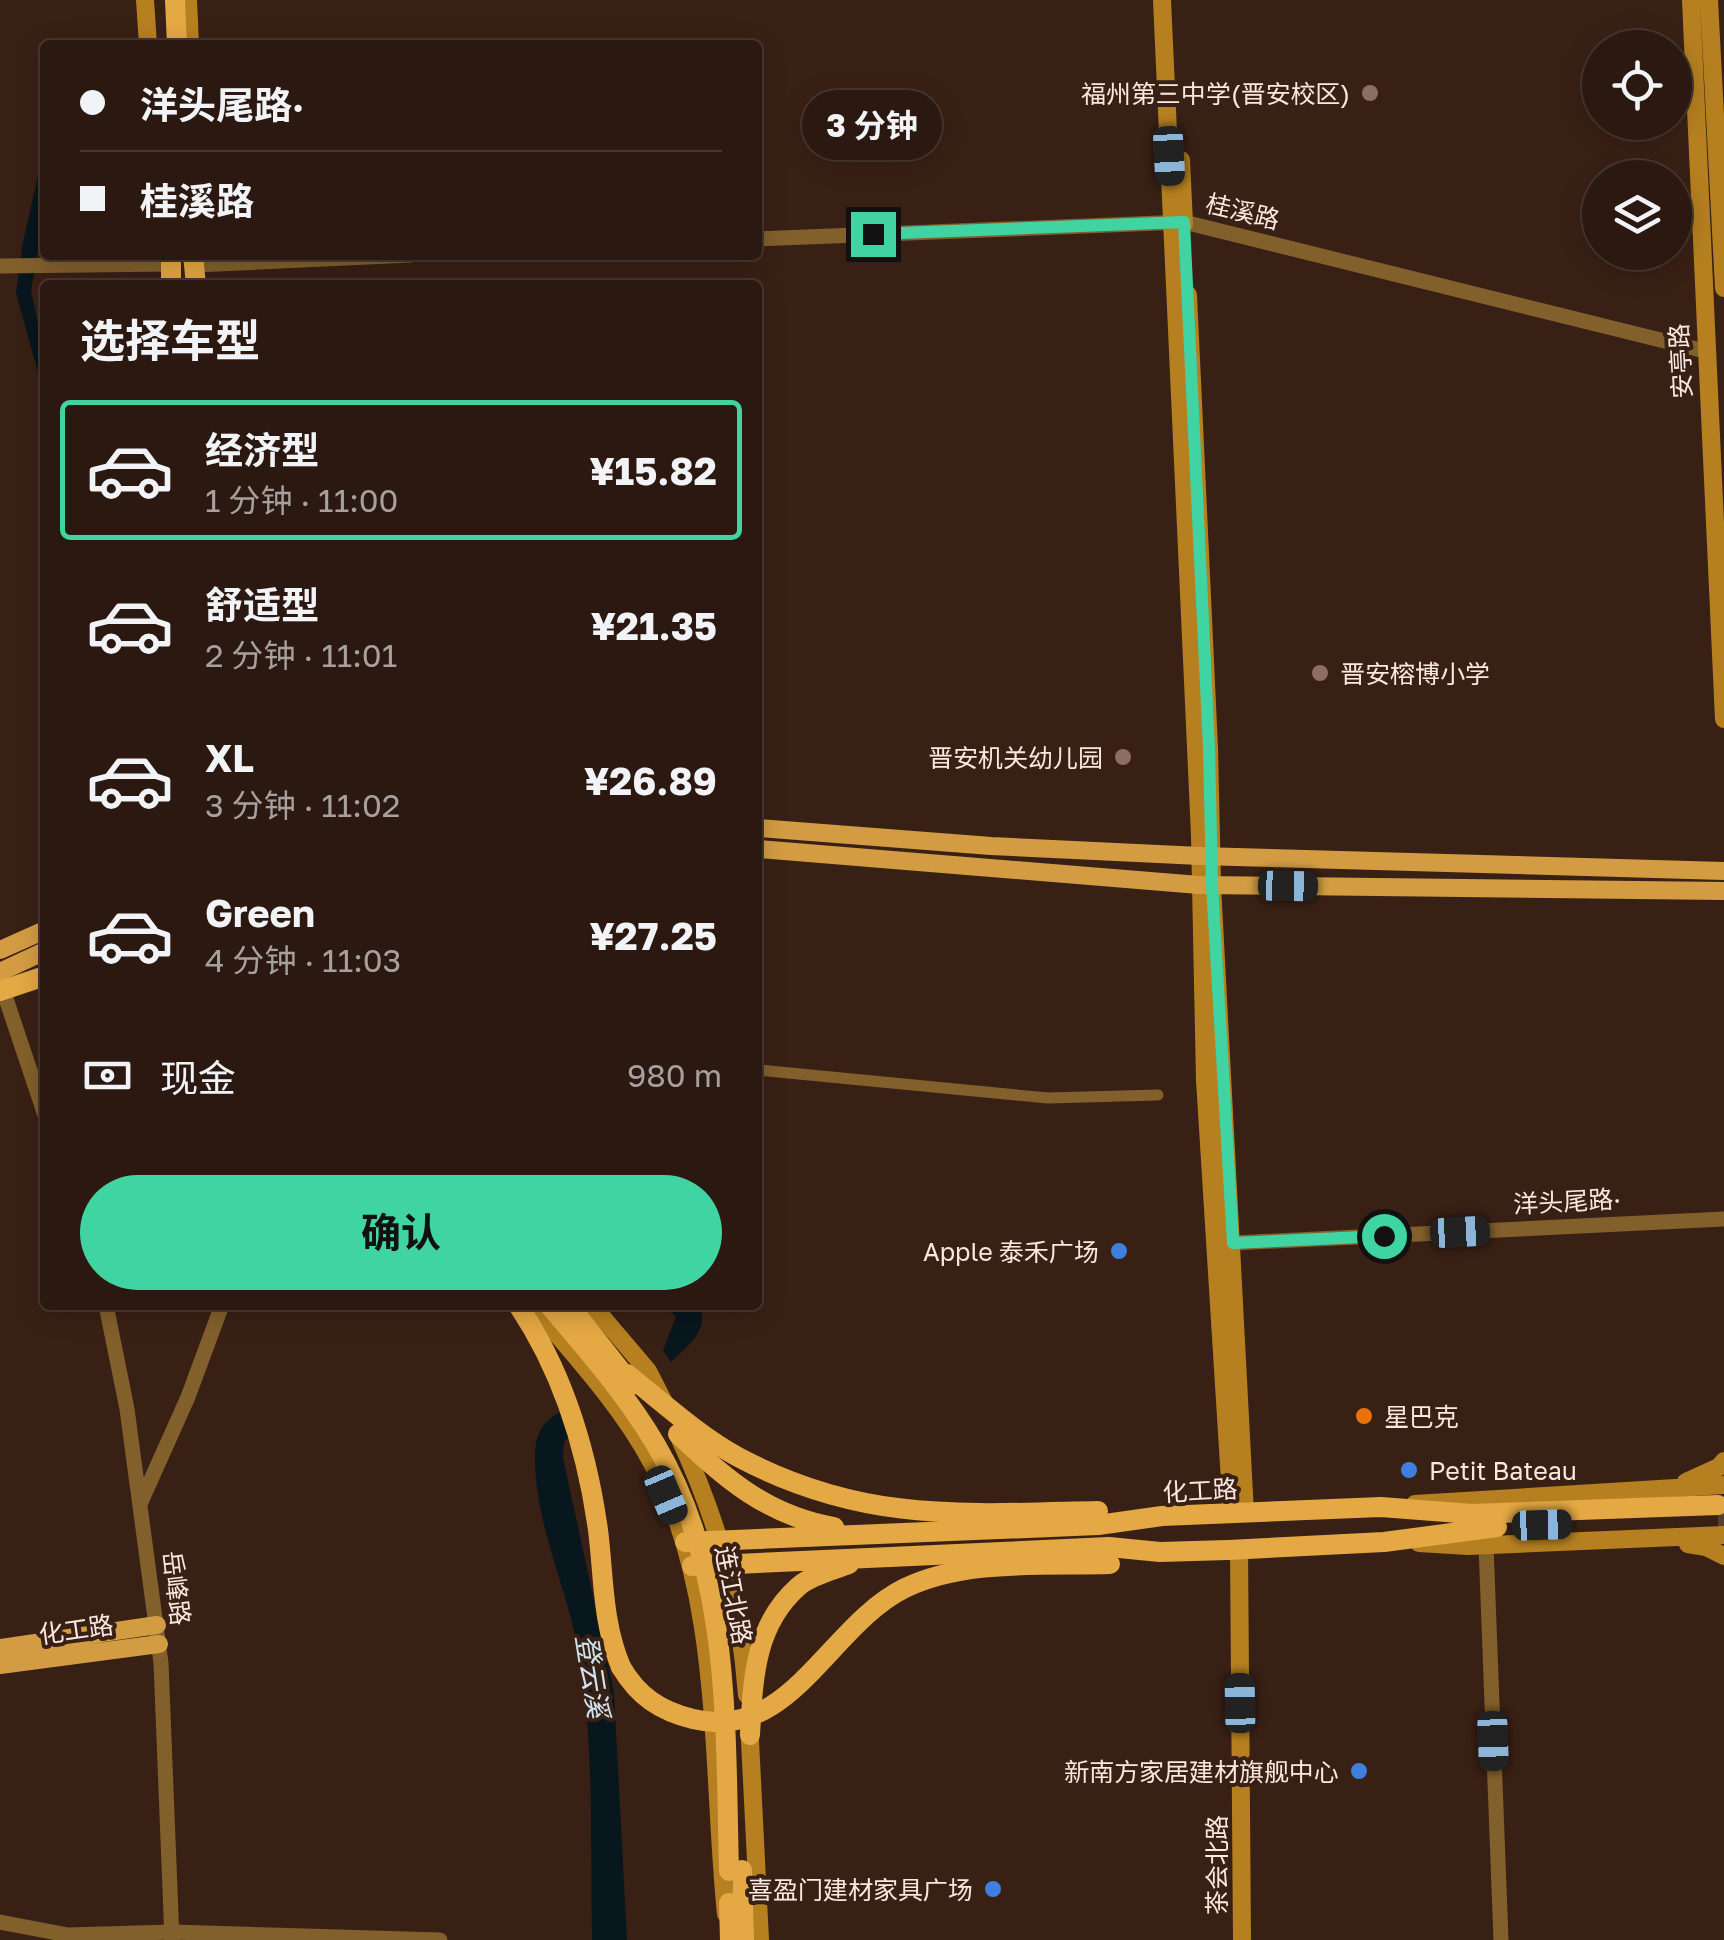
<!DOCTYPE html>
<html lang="zh">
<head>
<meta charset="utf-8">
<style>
  body { margin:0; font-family:"Golos Text","Noto Sans SC",sans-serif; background:#332119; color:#f1f3f6; height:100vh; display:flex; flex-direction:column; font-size:38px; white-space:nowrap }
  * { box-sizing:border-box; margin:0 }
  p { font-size:32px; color:#a6a09f }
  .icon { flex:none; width:55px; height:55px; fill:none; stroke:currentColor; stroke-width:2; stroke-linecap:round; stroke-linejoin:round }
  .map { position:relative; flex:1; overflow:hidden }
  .panel { position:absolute; left:40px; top:280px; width:722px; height:1030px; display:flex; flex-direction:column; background:#2b1810; border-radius:10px; box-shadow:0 5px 25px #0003,0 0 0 2px #473730 }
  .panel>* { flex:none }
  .guide { position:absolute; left:40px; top:40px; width:722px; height:220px; border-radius:10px; box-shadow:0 5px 25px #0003,0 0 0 2px #473730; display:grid; align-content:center; height:220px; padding:0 40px; background:#2b1810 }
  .tools { position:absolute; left:1582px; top:30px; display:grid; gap:20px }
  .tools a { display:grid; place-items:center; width:110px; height:110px; border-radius:50%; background:#2b1810; box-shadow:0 5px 25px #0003,0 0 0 2px #473730; font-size:50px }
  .end { position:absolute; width:45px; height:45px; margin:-22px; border:12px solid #3fd4a2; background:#111; box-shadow:0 0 0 5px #111 }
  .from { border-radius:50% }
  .bubble { position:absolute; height:70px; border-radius:35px; background:#2b1810; box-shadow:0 5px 25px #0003,0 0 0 2px #473730; font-size:32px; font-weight:700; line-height:70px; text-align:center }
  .car { position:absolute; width:30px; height:60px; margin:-30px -15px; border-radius:12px; box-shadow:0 0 8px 2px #0007; background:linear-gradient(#222 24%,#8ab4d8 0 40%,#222 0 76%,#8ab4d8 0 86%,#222 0) }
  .guide b { display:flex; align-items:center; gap:35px; height:95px; font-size:38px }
  .guide b+b { border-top:2px solid #473730 }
  .guide i { width:25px; height:25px; background:#f1f3f6 }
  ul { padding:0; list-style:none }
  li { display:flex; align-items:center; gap:30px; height:140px; margin:0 20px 15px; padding:0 20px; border:5px solid transparent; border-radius:10px }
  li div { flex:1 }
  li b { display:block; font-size:38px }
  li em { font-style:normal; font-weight:700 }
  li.current { border-color:#3fd4a2 }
  li>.icon { width:90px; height:90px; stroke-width:1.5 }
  h2 { padding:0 40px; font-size:45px; line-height:120px }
  .pay { display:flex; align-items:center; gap:25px; height:110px; padding:0 40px; font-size:38px }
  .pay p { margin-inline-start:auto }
  .primary-button { display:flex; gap:20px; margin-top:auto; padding:20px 40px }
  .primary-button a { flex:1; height:115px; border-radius:60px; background:#3fd4a2; color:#111; font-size:40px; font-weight:700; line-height:115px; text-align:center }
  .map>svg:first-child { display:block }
  .water { fill:#08161d }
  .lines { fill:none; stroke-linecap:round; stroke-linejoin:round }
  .trunk-tunnel { stroke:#563e33; stroke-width:20; stroke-dasharray:20 10; stroke-linecap:butt }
  .minor { stroke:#82602c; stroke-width:11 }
  .tertiary { stroke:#82602c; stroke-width:15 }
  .secondary { stroke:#b68020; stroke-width:18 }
  .primary { stroke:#d39c43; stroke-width:18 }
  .trunk { stroke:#e4a844; stroke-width:20 }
  .trunk-bridge { stroke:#e4a844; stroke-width:20 }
  .route { stroke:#3fd4a2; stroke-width:12 }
  .education-dot { fill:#8d6e63; stroke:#392015; stroke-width:4 }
  .shop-dot { fill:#3f7fe0; stroke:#392015; stroke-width:4 }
  .food-dot { fill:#e8710a; stroke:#392015; stroke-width:4 }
  .labels { text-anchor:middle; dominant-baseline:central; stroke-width:8; stroke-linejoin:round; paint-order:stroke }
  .poi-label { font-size:25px; fill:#f9e7e0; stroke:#392015; text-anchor:end }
  .street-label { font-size:25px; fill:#f9e7e0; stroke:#392015 }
  .water-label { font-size:28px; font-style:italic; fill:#cde5f2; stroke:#392015 }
</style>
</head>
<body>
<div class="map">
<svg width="1724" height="1940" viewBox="0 0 1724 1940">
  <rect width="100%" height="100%" fill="#392015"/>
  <path class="water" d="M45,145v64l-14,82 14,65v42l-29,-105 7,-51z
    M666,1305h33c11,26 -11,40 -28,57l-8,-12 13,-33z
    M561,1412l8,25 -5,5 -1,16 51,234 13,248h-35c-2,-97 3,-196 -14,-291 -12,-63 -42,-124 -43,-188 0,-24 4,-38 26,-49z"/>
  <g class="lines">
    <path class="trunk-tunnel" d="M1718,1518h6"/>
    <path class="minor" d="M758,1070l290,28 110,-3"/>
    <path class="tertiary" d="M758,239l426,-17 521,129
      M195,265l216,-10
      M0,266l170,-2
      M3,990l42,125
      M1233,1243l491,-24
      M106,1305l21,104 34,254 11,277
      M141,1502l47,-105 34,-92
      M1486,1545l15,395
      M0,1922l68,13 104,-3 268,8"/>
    <path class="secondary" d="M145,0l3,45
      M188,0l2,45
      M1162,0l38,835 5,245 27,433
      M1691,0l33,719
      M1709,0l15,288
      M1181,160l3,64
      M1188,295l21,453 3,137 33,628
      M532,1305c42,50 89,100 120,158 71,131 59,306 74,451
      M592,1305l56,66 19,37
      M679,1437c40,86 61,163 68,258
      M1686,1482l33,-15 5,-6
      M1415,1504l309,-19
      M1419,1543l49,3 256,-11
      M1688,1544l18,3 18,9
      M1239,1549l3,391
      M749,1721l11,219"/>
    <path class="primary" d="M758,828l233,18 209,10 524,15
      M758,849l441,36 525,6
      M0,950l45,-20
      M0,972l45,-21
      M0,1648l157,-23
      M0,1665l159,-21"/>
    <path class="trunk" d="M175,0l2,45
      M193,255l3,30
      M171,285v-30
      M0,991l45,-15
      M518,1305c45,67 69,146 80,225 6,47 4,92 23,137
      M678,1434c46,44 90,82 156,93
      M685,1542l413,-17 64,-9 219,-9 91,7 246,-9
      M692,1566l417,-19 51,5 68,-2 156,-8 113,-15
      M750,1735c3,-55 4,-110 49,-149 13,-11 35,-16 50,-22
      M742,1870l2,70
      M729,1903l1,37"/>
    <path class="trunk-bridge" d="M549,1305c38,45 77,89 107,140 76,130 69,281 73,426
      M569,1305l63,80
      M627,1374c35,28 71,61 111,83 124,66 225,57 360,54
      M621,1667c17,29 39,44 72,52 97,24 136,-94 212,-131 60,-29 139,-22 205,-24"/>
  </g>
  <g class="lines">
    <path class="route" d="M873,234l311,-12 25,526 3,137 21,358 151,-7"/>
  </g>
  <g class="education-dot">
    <circle cx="1370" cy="93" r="10"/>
    <circle cx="1320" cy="673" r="10"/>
    <circle cx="1123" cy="757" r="10"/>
  </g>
  <g class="shop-dot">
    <circle cx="1119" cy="1251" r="10"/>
    <circle cx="1409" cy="1470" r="10"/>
    <circle cx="1359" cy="1771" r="10"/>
    <circle cx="993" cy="1889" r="10"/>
  </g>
  <circle class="food-dot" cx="1364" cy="1416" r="10"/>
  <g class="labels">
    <g class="poi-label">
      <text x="1350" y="93">福州第三中学(晋安校区)</text>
      <text x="1340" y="673" text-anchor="start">晋安榕博小学</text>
      <text x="1103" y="757">晋安机关幼儿园</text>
      <text x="1099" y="1251">Apple 泰禾广场</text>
      <text x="1384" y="1416" text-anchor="start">星巴克</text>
      <text x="1429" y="1470" text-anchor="start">Petit Bateau</text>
      <text x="1339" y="1771">新南方家居建材旗舰中心</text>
      <text x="973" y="1889">喜盈门建材家具广场</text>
    </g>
    <g class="street-label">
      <text transform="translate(1243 211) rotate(14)">桂溪路</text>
      <text transform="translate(1680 361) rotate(-93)">安亭路</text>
      <text transform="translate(1567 1201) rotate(-3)">洋头尾路·</text>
      <text transform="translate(1200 1490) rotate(-3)">化工路</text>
      <text transform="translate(177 1588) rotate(83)">岳峰路</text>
      <text transform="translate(734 1595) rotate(79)">连江北路</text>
      <text transform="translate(76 1629) rotate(-8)">化工路</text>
      <text transform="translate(1216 1865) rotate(-90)">茶会北路</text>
    </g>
    <g class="water-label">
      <text transform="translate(593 1676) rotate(81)">登云溪</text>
    </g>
  </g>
</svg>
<div class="tools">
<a><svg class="icon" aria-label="locate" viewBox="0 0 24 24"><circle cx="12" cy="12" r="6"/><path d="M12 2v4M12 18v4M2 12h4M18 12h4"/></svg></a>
<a><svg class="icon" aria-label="layers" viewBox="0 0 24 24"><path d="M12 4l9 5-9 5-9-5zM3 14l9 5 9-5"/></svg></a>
</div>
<i class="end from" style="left:1384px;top:1236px"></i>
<i class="end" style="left:873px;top:234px"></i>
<div class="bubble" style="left:802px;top:90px;width:140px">3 分钟</div>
<i class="car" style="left:1169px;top:156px;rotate:177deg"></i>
<i class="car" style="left:1288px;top:886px;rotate:91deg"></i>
<i class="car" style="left:1460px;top:1232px;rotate:87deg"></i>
<i class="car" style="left:666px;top:1495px;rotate:157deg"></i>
<i class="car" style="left:1542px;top:1525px;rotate:88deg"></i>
<i class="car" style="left:1240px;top:1703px;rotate:359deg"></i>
<i class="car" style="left:1493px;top:1741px;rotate:178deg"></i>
<div class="guide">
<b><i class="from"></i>洋头尾路·</b>
<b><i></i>桂溪路</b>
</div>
<section class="panel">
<h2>选择车型</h2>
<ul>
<li class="current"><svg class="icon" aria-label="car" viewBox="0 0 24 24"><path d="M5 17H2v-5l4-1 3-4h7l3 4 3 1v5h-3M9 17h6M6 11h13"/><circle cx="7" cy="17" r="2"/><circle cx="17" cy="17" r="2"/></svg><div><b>经济型</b><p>1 分钟 · 11:00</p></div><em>¥15.82</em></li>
<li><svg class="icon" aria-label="car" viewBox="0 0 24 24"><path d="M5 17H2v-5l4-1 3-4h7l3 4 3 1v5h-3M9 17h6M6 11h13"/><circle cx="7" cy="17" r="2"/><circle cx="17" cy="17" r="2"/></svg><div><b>舒适型</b><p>2 分钟 · 11:01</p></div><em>¥21.35</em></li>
<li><svg class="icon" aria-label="car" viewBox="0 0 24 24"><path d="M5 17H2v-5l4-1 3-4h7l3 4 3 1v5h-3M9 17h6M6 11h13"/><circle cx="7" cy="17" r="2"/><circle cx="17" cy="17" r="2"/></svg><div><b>XL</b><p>3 分钟 · 11:02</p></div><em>¥26.89</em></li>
<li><svg class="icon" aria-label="car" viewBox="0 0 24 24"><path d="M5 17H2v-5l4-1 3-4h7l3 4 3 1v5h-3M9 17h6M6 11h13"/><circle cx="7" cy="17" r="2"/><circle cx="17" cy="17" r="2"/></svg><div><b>Green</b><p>4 分钟 · 11:03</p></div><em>¥27.25</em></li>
</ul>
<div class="pay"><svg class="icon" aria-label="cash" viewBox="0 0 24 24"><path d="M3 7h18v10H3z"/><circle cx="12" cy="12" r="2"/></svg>现金<p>980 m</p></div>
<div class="primary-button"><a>确认</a></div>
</section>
</div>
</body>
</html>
